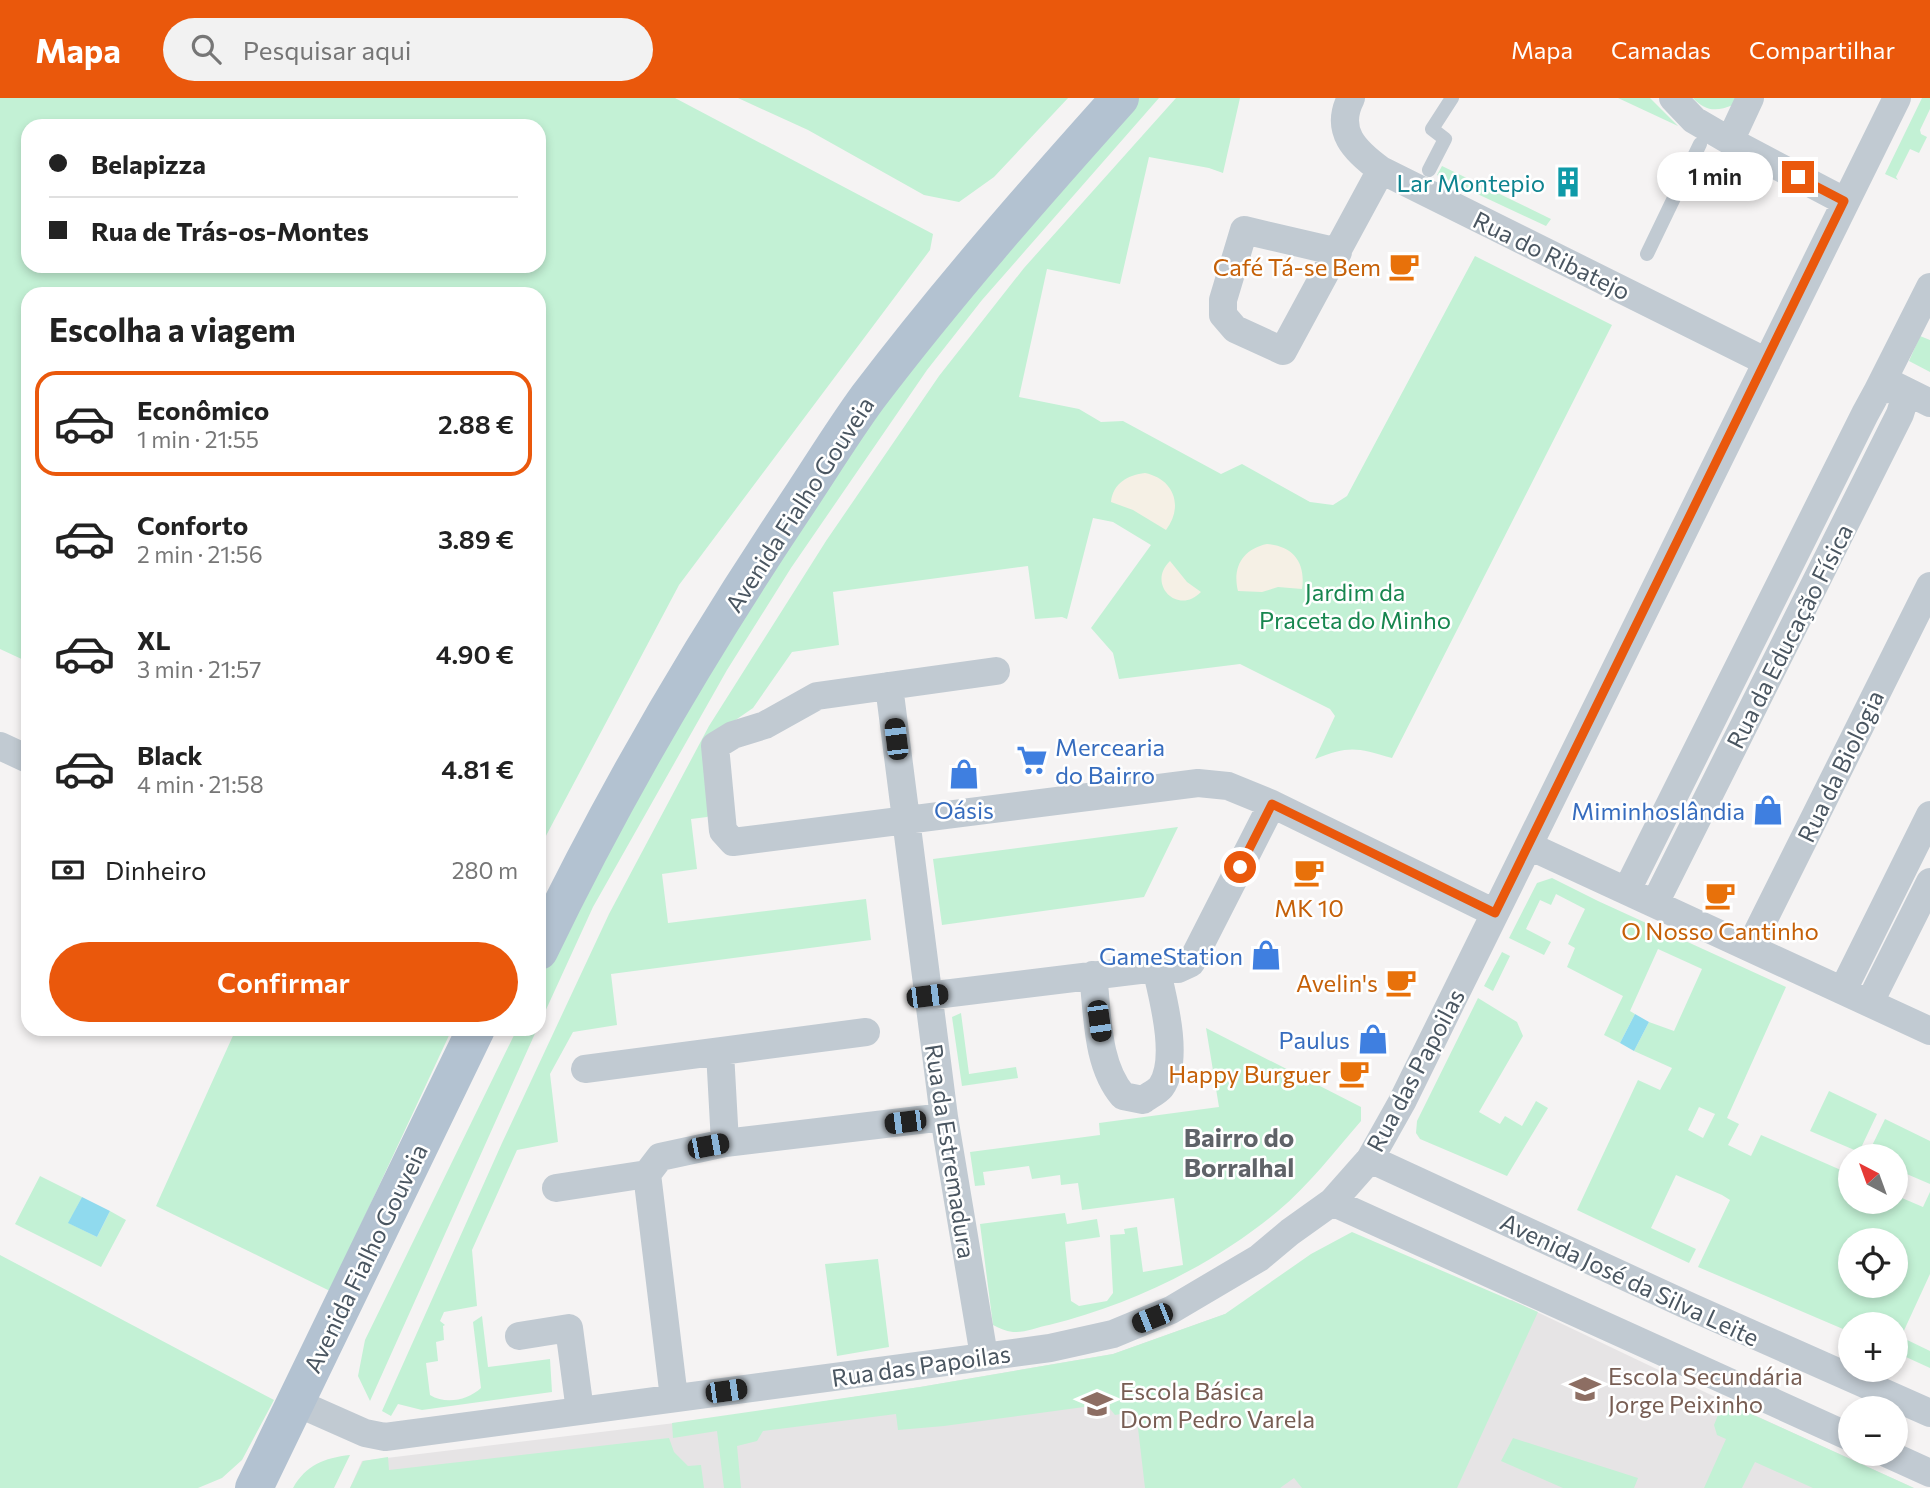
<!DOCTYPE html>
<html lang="pt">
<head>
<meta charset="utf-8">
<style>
  body { margin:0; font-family:Commissioner,sans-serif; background:#f2f2f2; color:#222; height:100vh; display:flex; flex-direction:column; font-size:26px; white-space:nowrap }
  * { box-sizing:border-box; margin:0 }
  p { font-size:23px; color:#767676 }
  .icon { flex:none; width:38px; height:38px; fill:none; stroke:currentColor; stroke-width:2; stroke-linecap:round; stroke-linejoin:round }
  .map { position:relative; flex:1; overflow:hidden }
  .drawer { position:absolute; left:21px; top:189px; width:525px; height:749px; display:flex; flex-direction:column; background:#fff; border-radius:21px; box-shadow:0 4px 10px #0003 }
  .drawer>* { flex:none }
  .top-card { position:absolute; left:21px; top:21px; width:525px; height:154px; border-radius:21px; box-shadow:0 4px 10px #0003; display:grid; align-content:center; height:154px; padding:0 28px; background:#fff }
  .needle { width:46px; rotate:319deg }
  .tools { position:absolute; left:1838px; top:1046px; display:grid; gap:14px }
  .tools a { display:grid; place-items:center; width:70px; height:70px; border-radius:50%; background:#fff; box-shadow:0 4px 10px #0003; font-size:35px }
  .end { position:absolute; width:32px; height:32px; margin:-16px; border:9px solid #ea580c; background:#fff; box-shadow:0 0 0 4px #fff }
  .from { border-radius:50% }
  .bubble { position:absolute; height:49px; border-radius:24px; background:#fff; box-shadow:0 4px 10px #0003; font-size:23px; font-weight:600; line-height:49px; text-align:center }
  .car { position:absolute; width:21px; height:42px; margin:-21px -10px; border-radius:9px; box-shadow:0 0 5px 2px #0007; background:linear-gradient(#222 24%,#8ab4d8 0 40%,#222 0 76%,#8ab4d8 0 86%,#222 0) }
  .top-card b { display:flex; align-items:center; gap:24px; height:66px; font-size:26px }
  .top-card b+b { border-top:2px solid #e0e0e0 }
  .top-card i { width:18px; height:18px; background:#222 }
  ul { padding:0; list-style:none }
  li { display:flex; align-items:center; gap:21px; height:105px; margin:0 14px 10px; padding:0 14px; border:4px solid transparent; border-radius:21px }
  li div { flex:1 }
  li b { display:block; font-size:26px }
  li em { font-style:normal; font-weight:600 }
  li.current { border-color:#ea580c }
  li>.icon { width:63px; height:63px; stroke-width:1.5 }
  h2 { padding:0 28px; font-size:32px; line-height:84px }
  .pay { display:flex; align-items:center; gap:18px; height:77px; padding:0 28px; font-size:26px }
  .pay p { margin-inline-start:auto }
  .primary-button { display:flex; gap:14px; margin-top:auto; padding:14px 28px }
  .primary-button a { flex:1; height:80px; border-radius:42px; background:#ea580c; color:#fff; font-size:28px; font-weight:600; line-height:80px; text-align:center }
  header { display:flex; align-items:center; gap:42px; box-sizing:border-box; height:98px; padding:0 35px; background:#ea580c; color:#fff }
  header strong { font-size:33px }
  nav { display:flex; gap:38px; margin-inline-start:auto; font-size:24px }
  .search { width:490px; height:63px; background:#f2f2f2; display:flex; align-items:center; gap:18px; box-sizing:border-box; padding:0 24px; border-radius:38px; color:#767676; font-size:26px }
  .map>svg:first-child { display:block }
  .education { fill:#e6e4e5 }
  .green { fill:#c3f1d5; fill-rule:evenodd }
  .sand { fill:#f5f0e5 }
  .water { fill:#90daee }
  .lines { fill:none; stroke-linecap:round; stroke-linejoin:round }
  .lane { stroke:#c1cad2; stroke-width:14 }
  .street { stroke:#c1cad2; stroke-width:28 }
  .primary { stroke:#b3c2d1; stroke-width:38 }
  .route { stroke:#ea580c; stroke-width:9 }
  .labels { text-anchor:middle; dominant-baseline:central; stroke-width:5; stroke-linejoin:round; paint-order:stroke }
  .culture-label { font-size:24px; fill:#0d838f; stroke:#fff; text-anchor:end }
  .street-label { font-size:24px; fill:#4a5661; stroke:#fff }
  .food-label { font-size:24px; fill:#c56008; stroke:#fff; text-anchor:end }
  .park-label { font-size:24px; fill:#17864f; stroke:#fff }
  .shop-label { font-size:24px; fill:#366cbe; stroke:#fff; text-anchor:end }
  .education-label { font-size:24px; fill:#785e54; stroke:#fff; text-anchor:start }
  .neighbourhood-label { font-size:26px; font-weight:bold; fill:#5f6368; stroke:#fff }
</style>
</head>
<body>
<header>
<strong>Mapa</strong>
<div class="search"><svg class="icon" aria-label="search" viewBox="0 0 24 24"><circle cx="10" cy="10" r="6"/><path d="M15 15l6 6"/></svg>Pesquisar aqui</div>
<nav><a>Mapa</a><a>Camadas</a><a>Compartilhar</a></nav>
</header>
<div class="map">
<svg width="1930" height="1390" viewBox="0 0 1930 1390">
  <rect width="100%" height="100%" fill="#f5f3f3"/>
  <path class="education" d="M1512,1202l218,104 184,84h-1564l12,-27 346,-42 212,-32 193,-33 112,-40z"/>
  <path class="green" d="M0,0h675l258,136 -3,16 -251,335 -140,264v-555h-511v368l-28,-13zM539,28v140h-511v-140z
    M738,0h330l-74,79 -35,25 -35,-7 -116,-65z
    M1136,0h23l-177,202 -55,70 -136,198 -64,102 -134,237 -54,118v-42l30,-61 121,-223 216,-329z
    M1176,0h64l-17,75 -14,-5 -60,-11 -29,127 -73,-15 -28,128 60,12 22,13 22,-1 98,53 21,-10 68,38 23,3 14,-9 128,-240 137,69 -220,433c-35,-10 -42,-13 -77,1l20,-43 -5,-7 -90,-45 -121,15 -6,-26 -22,-25 60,-83 -38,-23 -20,-4 -26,101 -5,-2 -27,2 -7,-53 -195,26 6,53 -47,7 -39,56 -48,33 7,73 -5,3 -16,2 6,50 -35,5 6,49 198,-24 5,41 -260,34 6,51 -44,7 -23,42 8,68 -41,8 -45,100 5,56 -33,6 -4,9 5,4 -2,1 1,14 -8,2 2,19 -12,2 4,32c16,10 38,5 51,-7l-8,-66 9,-6 6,51 62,-8 2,33 -130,18 -24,-6 -7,12 -9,-5 120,-268 107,-229 100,-188 117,-185 113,-165 85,-108z
    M1618,0h32l28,28z
    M1693,0h43l-3,7c-17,7 -28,6 -40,-7z
    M1922,0h8v11l-10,21 1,4 6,3 -8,16 -9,-4 -14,28 2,3 -13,-6z
    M1442,68l109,53 -5,7 -109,-51z
    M1920,238l10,4v32l-21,-11z
    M1178,729l-34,70 -202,28 -9,-66z
    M1552,780l46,23 188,86 -59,131 12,6 -11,21 23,11 10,-21 89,39v28h45v-7l28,12 7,-15v82l-29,63 29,14v17l-35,-16v-27h-45v7l-152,-65 32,-67 -8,-5 -46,-20 -25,53 45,21 -7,14 -112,-53 61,-130 22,10 12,-22 -38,-17 15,-29 25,9 28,-62 -44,-20 -28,62 5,3 -15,29 -16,-8 19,-39 -56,-29 8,-19 -7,-4 17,-35 -29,-15 -5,11 -11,-5 -14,29 25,13 -7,13 -35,-17 28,-55zM1699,1009l16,7 -12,24 -15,-8zM1850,1143h45v45h-45z
    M1502,854l8,4 -17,35 -9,-5z
    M1478,900l39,24 6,14 -44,76 21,12 5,-8 17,10 14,-25 12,7 -41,68 -87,-37 -4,-6 1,-12z
    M961,915l8,61 47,-7 2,11 -56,8 -10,-69z
    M1206,930l155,79v14c-27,31 -52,64 -83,90 -65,54 -147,94 -229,114 -11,2 -25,8 -36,7 -8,-1 -14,-4 -20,-7l-13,-101 85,-11 2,11 30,-5 3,18 -35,5 6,59 8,5 28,-5 6,-8 -3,-58 15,-1 -1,-5 13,-2 6,45 40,-7 -9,-67 -92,12 -4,-27 -17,2 -1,-10 -28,4 -3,-13 -46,6 2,13 -10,1 -5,-34 130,-17 -1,-12 120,-16z
    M236,931h216l-122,262 -174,-85z
    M517,931h20l-167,372 -12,-25 7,-36z
    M1829,993l48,23 -18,38 -49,-21z
    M1885,1021l45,22v43l-35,-15v-12l-28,-1z
    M40,1078l42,21 -13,26 28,14 13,-26 16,9 -25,47 -86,-43z
    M1352,1134l186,80 -81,176h-155l-8,-10 -14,10h-135l-9,-77 -21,4 -9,-11 -162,22 -46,4 -2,-16 -133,17 -6,10 -20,5 4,42h-17l-7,-57 -44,7 -1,-15 248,-36 193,-33 112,-40 86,-60z
    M0,1157l274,145 -32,60 -20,18 -24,10h-198z
    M878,1161l11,88 -52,9 -12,-92z
    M1730,1306l6,3 178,81h-101l-58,-26 -13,26h-38l22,-49 -9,-4 -3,-10 4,-10z
    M669,1340l5,14 14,14 13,-1 3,23h-354l13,-27 25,-4 1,13z
    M1513,1340l125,40 -4,10h-71l-62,-27z
    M350,1357l-16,33h-41c13,-23 31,-30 57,-33z"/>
  <path class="sand" d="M1145,375c29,6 39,33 21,57l-33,-20 -22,-8c2,-19 17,-27 34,-29z
    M1267,446c27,2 39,20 35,45l-24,-2 -16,5 -24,-1c-6,-24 5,-42 29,-47z
    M1170,463l17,21 14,10c-23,24 -55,-8 -31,-31z"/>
  <path class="water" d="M1635,916l14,8 -15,29 -14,-8z
    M82,1099l28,14 -13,26 -29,-14z"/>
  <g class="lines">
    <path class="lane" d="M1429,72l16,-31 -13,-10 20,-31
      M1647,156l53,-110"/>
    <path class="street" d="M1351,0c-17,33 4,53 30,72
      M1673,0l21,22 36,21 114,60
      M1730,43l20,-43
      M1338,154l-94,-22 -21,70v15l12,14 48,22 98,-181 386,192
      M1896,288l34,17
      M1877,294l53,-105
      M996,573l-179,25 -52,29 -32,10 -18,11 8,85 10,11 465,-59 30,3 44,18 223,109
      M889,588l55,431 40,239
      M0,648l28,13
      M1529,748l401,185
      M1627,792l238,-476 12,-22 19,-6 8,15 -4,13 -245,489
      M1750,849l180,-361
      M1093,877c5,40 3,89 30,121l20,4c5,-4 14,-8 18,-13 19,-27 2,-89 -5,-119
      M1843,892l87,-175
      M927,898l229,-28 22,1 13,-6 81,-159
      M1870,904l60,-120
      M720,954l5,91
      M585,971l281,-37
      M1370,1061l321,148 239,106
      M647,1076l27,224
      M556,1090l91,-14 13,-17 65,-14 219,-26
      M1332,1104l518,235
      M519,1238l50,-8 11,83
      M295,1304l70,31 20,4 665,-89 63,-14 58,-24 88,-52 31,-26 42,-30 38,-43 32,-57 495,-1004
      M1888,1356l42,19"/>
    <path class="primary" d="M539,853c73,-152 159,-299 253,-440 25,-37 49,-77 76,-114 79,-104 165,-202 252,-299
      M254,1390l222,-459"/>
  </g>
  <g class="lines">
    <path class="route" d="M1240,769l32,-63 223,109 349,-712 -46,-24"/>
  </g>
  <defs>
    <g id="building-bare" transform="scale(2.415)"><path d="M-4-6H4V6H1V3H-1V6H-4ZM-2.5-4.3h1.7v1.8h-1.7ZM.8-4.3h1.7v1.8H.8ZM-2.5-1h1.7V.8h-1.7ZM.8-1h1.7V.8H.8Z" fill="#0f9aa8" stroke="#fff" stroke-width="2.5" paint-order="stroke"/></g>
    <g id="cafe-bare" transform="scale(2.415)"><path d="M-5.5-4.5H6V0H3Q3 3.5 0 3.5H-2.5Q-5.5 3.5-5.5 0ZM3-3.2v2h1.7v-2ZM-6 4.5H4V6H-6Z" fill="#e8710a" stroke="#fff" stroke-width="2.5" paint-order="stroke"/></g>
    <g id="supermarket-bare" transform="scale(2.415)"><path d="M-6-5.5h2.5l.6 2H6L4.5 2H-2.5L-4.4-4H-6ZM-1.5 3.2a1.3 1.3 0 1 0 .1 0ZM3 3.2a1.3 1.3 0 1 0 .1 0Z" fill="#3f7fe0" stroke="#fff" stroke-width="2.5" paint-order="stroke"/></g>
    <g id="shop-bare" transform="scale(2.415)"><path d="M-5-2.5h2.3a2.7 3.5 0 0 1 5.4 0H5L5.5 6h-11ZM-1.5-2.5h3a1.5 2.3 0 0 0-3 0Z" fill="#3f7fe0" stroke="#fff" stroke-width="2.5" paint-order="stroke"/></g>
    <g id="school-bare" transform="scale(2.415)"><path d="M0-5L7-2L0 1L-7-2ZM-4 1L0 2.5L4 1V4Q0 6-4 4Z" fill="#8d6e63" stroke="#fff" stroke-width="2.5" paint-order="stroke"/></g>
  </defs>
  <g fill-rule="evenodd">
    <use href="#building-bare" x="1568" y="84"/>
    <use href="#cafe-bare" x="1404" y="168"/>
    <use href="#supermarket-bare" x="1032" y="662"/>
    <use href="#shop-bare" x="964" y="676"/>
    <use href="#shop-bare" x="1768" y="712"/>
    <use href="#cafe-bare" x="1309" y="774"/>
    <use href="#cafe-bare" x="1720" y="797"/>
    <use href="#shop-bare" x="1266" y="857"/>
    <use href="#cafe-bare" x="1401" y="884"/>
    <use href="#shop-bare" x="1373" y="941"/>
    <use href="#cafe-bare" x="1354" y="975"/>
    <use href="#school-bare" x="1585" y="1291"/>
    <use href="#school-bare" x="1097" y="1306"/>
  </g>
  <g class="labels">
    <g class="culture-label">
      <text x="1545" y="84">Lar Montepio</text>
    </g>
    <g class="street-label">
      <text transform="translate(1552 157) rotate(26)">Rua do Ribatejo</text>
      <text transform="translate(799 406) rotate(-57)">Avenida Fialho Gouveia</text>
      <text transform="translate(1789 538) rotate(-63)">Rua da Educação Física</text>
      <text transform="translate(1840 668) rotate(-64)">Rua da Biologia</text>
      <text transform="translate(1415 972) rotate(-62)">Rua das Papoilas</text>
      <text transform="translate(951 1053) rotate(81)">Rua da Estremadura</text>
      <text transform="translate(365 1160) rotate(-64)">Avenida Fialho Gouveia</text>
      <text transform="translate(1630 1181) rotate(25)">Avenida José da Silva Leite</text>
      <text transform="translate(921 1267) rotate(-8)">Rua das Papoilas</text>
    </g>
    <g class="food-label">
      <text x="1381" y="168">Café Tá-se Bem</text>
      <text x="1309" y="809" text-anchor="middle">MK 10</text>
      <text x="1720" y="832" text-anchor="middle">O Nosso Cantinho</text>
      <text x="1378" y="884">Avelin's</text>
      <text x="1331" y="975">Happy Burguer</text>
    </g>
    <g class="park-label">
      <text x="1355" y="493">Jardim da<tspan x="1355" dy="28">Praceta do Minho</tspan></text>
    </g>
    <g class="shop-label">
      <text x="1055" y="648" text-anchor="start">Mercearia<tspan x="1055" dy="28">do Bairro</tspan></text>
      <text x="964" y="711" text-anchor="middle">Oásis</text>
      <text x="1745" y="712">Miminhoslândia</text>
      <text x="1243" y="857">GameStation</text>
      <text x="1350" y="941">Paulus</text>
    </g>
    <g class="education-label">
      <text x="1608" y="1277">Escola Secundária<tspan x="1608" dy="28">Jorge Peixinho</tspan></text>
      <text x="1120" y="1292">Escola Básica<tspan x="1120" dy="28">Dom Pedro Varela</tspan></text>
    </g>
    <g class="neighbourhood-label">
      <text x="1239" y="1038">Bairro do<tspan x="1239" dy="30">Borralhal</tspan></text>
    </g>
  </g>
</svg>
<div class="tools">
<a><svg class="needle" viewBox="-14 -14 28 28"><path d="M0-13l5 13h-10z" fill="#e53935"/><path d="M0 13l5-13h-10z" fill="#767676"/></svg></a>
<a><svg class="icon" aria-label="locate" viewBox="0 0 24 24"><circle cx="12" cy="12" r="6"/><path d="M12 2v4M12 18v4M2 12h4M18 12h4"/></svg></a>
<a>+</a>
<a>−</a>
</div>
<i class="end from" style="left:1240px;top:769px"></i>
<i class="end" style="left:1798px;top:79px"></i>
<div class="bubble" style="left:1657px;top:54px;width:116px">1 min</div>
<i class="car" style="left:896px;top:641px;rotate:353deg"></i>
<i class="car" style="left:927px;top:898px;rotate:83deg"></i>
<i class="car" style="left:1099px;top:923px;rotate:172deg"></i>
<i class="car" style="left:905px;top:1024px;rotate:263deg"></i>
<i class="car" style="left:708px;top:1048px;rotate:79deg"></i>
<i class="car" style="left:1152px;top:1220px;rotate:248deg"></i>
<i class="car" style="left:726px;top:1293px;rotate:82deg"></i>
<div class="top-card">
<b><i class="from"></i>Belapizza</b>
<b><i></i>Rua de Trás-os-Montes</b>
</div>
<section class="drawer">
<h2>Escolha a viagem</h2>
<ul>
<li class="current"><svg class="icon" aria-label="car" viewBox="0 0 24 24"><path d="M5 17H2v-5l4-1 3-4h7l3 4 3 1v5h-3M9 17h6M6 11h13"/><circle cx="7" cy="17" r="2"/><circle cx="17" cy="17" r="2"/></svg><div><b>Econômico</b><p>1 min · 21:55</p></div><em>2.88 €</em></li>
<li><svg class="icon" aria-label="car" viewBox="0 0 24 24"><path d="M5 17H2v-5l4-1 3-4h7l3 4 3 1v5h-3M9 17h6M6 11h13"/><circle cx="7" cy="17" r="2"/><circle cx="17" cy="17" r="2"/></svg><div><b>Conforto</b><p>2 min · 21:56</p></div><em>3.89 €</em></li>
<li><svg class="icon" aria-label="car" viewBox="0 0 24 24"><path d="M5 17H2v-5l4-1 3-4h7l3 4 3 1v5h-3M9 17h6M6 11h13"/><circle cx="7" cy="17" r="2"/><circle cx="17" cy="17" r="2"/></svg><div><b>XL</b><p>3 min · 21:57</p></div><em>4.90 €</em></li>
<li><svg class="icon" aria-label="car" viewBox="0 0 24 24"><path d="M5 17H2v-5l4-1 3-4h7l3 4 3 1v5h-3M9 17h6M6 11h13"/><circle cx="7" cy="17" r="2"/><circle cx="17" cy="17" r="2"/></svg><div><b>Black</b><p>4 min · 21:58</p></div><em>4.81 €</em></li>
</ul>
<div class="pay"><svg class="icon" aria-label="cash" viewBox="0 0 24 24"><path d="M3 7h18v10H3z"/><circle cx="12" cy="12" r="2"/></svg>Dinheiro<p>280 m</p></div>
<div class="primary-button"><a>Confirmar</a></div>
</section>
</div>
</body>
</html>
